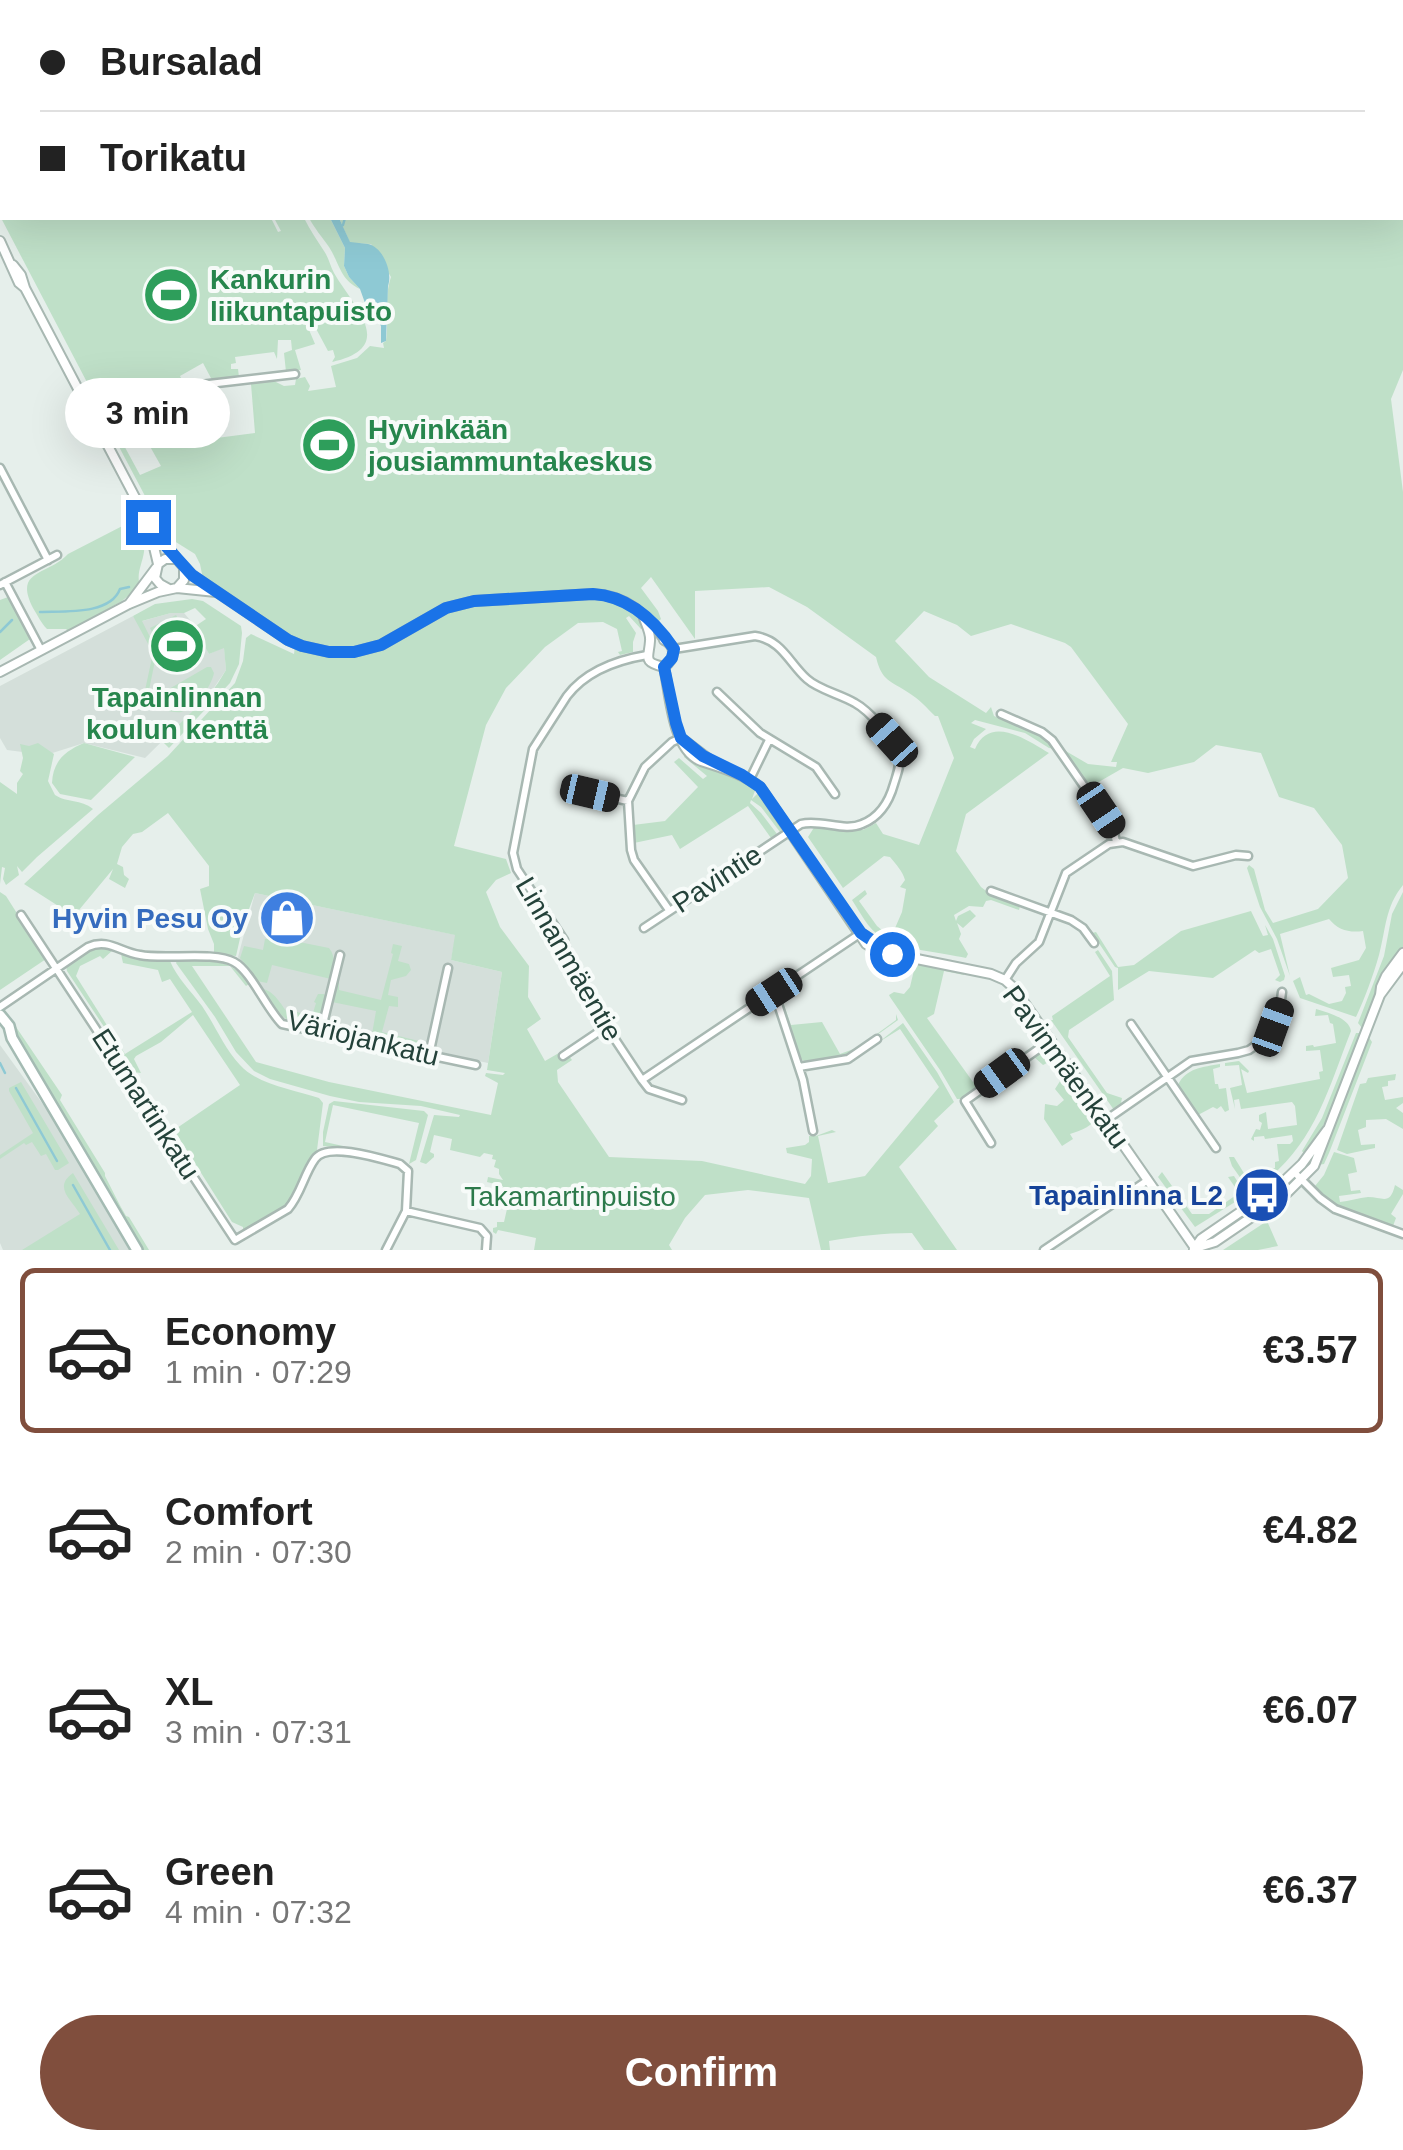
<!DOCTYPE html>
<html lang="en">
<head>
<meta charset="utf-8">
<style>
  body { margin:0; font-family:Helvetica,sans-serif; background:#f2f2f2; color:#222; height:100vh; display:flex; flex-direction:column; font-size:38px; white-space:nowrap }
  * { box-sizing:border-box; margin:0 }
  p { font-size:32px; color:#767676 }
  .icon { flex:none; width:55px; height:55px; fill:none; stroke:currentColor; stroke-width:2; stroke-linecap:round; stroke-linejoin:round }
  .map { position:relative; height:1250px; overflow:hidden }
  .panel { display:flex; flex-direction:column; background:#fff; flex:1 }
  .panel>* { flex:none }
  .guide { position:absolute; left:0px; top:0px; width:1405px; height:220px; box-shadow:0 10px 40px #0002; display:grid; align-content:center; height:220px; padding:0 40px; background:#fff }
  .end { position:absolute; width:45px; height:45px; margin:-22px; border:12px solid #1a73e8; background:#fff; box-shadow:0 0 0 5px #fff }
  .from { border-radius:50% }
  .bubble { position:absolute; height:70px; border-radius:35px; background:#fff; box-shadow:0 10px 40px #0002; font-size:32px; font-weight:700; line-height:70px; text-align:center }
  .car { position:absolute; width:30px; height:60px; margin:-30px -15px; border-radius:12px; box-shadow:0 0 8px 2px #0007; background:linear-gradient(#222 24%,#8ab4d8 0 40%,#222 0 76%,#8ab4d8 0 86%,#222 0) }
  .guide b { display:flex; align-items:center; gap:35px; height:95px; font-size:38px }
  .guide b+b { border-top:2px solid #e0e0e0 }
  .guide i { width:25px; height:25px; background:#222 }
  ul { padding:18px 0 0; list-style:none }
  li { display:flex; align-items:center; gap:30px; height:165px; margin:0 20px 15px; padding:0 20px; border:5px solid transparent; border-radius:15px }
  li div { flex:1 }
  li b { display:block; font-size:38px }
  li em { font-style:normal; font-weight:700 }
  li.selected { border-color:#804e3d }
  li>.icon { width:90px; height:90px; stroke-width:1.5 }
  .primary-button { display:flex; gap:20px; margin-top:auto; padding:20px 40px }
  .primary-button a { flex:1; height:115px; border-radius:60px; background:#804e3d; color:#fff; font-size:40px; font-weight:700; line-height:115px; text-align:center }
  .map>svg:first-child { display:block }
  .built { fill:#d4dfda }
  .green { fill:#bfe0c8 }
  .water { fill:#8ec9d4 }
  .lines { fill:none; stroke-linecap:round; stroke-linejoin:round }
  .stream { stroke:#8ec9d4; stroke-width:2.5 }
  .minor-casing { stroke:#a8b8b2; stroke-width:11 }
  .tertiary-casing { stroke:#a8b8b2; stroke-width:12 }
  .secondary-casing { stroke:#a4bbb3; stroke-width:14 }
  .minor { stroke:#fff; stroke-width:6 }
  .tertiary { stroke:#fff; stroke-width:8 }
  .secondary { stroke:#fff; stroke-width:9 }
  .route { stroke:#1a73e8; stroke-width:12 }
  .labels { text-anchor:middle; dominant-baseline:central; stroke-width:8; stroke-linejoin:round; paint-order:stroke }
  .leisure-label { font-size:28px; font-weight:bold; fill:#27864d; stroke:#f7fbf9; text-anchor:start }
  .street-label { font-size:28px; fill:#24423a; stroke:#f7fbf9 }
  .shop-label { font-size:28px; font-weight:bold; fill:#366cbe; stroke:#f7fbf9; text-anchor:end }
  .transit-label { font-size:28px; font-weight:bold; fill:#164399; stroke:#f7fbf9; text-anchor:end }
  .park-label { font-size:28px; fill:#2d7a4b; stroke:#f7fbf9 }
</style>
</head>
<body>
<div class="map">
<svg width="1403" height="1250" viewBox="0 0 1403 1250">
  <rect width="100%" height="100%" fill="#e6efeb"/>
  <path class="built" d="M171,613h13l11,13 14,28 13,-6 2,-3 2,25 -17,25 -64,63 -61,-15 -38,12 -39,-5 -7,-12v-52l133,-70 6,6z
    M255,893l201,42 -5,25 51,12 -14,91 -202,-43 -5,-3 -43,-60z
    M0,1045l84,116 54,89h-135l-3,-7z"/>
  <path class="green" d="M397,0h1006v132l-1,-130h-1005z
    M1403,160v210l-12,29 12,93v393c-18,22 -17,44 -24,70 -6,21 -14,43 -23,62l-56,-19 -7,-17 7,-4 6,18 3,-1 20,10 13,-3 4,-8 -1,-6 6,-1 -2,-11 -16,2 -2,-9 28,-8 7,-12 -3,-17c-14,2 -25,-1 -34,-12l-49,15 10,42 -13,-37 -17,-32 -13,-39 2,-3 5,4 11,41 8,13 45,-14 30,-31 -6,-33 -28,-37 -35,-11 -18,-44 -45,-8 -22,17 -46,11 -25,-5 -33,19 -26,-37 24,14 28,3 1,-5h-6l17,-38 -57,-77 -6,-4 -54,-19 -40,12 -14,-11 -33,-14 -29,30 34,36 57,36 5,-6 3,9 46,18 15,15 -6,-1 -24,-15 -50,-13 -4,3 15,6 -12,10 -4,8 5,2c15,-35 52,-9 74,4l-83,61 -10,37 25,36 9,7 30,12 -1,4 -28,-10 -5,1 -3,6 -14,-1 -15,9 2,6 2,-5 12,-6 6,6 -13,12 -6,-5 4,11 -2,5 9,15 -2,4c-22,-5 -67,-9 -85,-21 -13,-8 -21,-25 -29,-37l13,-10 2,4 -8,7 18,25 12,10 3,-1 10,-23 4,-23 -6,-2 5,-7c-2,-8 -9,-16 -15,-23l-6,-1 -41,32 -35,-51 7,-11 48,4 13,-7 7,11 36,11 35,-87 -16,-42h-3c-8,-8 -16,-17 -26,-23 -19,-13 -27,-11 -33,-36l-69,-50 -38,-20 -74,4v48l-44,-62 -10,11 17,23 3,8 -4,4 -17,-18 -7,7 12,16 -4,1 -12,-13 -3,2 10,15 -3,9v10l-13,3 -2,-3 4,-1 -5,-22 -14,-7 -25,1 -33,24 -39,41 -20,37 -32,121 52,13 5,14 -15,7 -10,12 14,35 29,39 -1,31 13,22 -14,10 18,32 19,-11 8,10 -15,10 1,12 51,75 93,4 103,23 6,-8 1,-17 -25,-6 -1,-5 19,-3 4,-3v-6h7l16,-6 4,2 -18,4 10,47 37,-7 74,-89 -39,-58 -21,13 24,-19 34,49 17,30 -20,19 4,5 -39,41 58,83h-33l-12,-17c-28,0 -55,3 -83,8l1,9h-9l-12,-52 -61,-8 -43,5 -20,23 -16,27 3,5h-138l2,-12 -38,-8 -2,4 -3,-2v-4l4,-1v-5h7l3,-13 -11,-3 4,-5 3,-15 -16,-4 1,-5 15,3 -4,-6v-5l-5,-2 2,-7 -4,-1 1,-4 -9,-2 -4,4 -30,-7 2,-11 -18,-4 -4,17 4,2v3l-8,7 -6,-2 14,-47 25,2 1,-2 -39,-9 -62,-4 -29,-6 -60,-17 -16,-8 -18,-19 -21,-35 -39,-54 1,-2c33,1 52,-6 72,23l-3,2 -16,-20h-38l64,96 73,20 162,33 7,-32 -13,-7 1,-3 17,2 2,-2 -18,-3 15,-98 -51,-12 4,-25 -200,-42 -12,32 -7,31 -22,-2v-10l-6,-15 -8,-40 9,-3v-20l-41,-53 -26,19 -9,2 -11,13 -5,17 6,3 1,8 5,4 -4,9 -16,-9 4,-10 -39,47 -50,-32 74,-69 70,-59 67,-73 8,-22 3,-23 5,-4 43,20 2,-15 -16,-8 -39,-30 -38,-22 -3,-15 -5,-10 -24,-15 -9,-11 -45,-85 -8,-22 4,-2 5,3 -4,5 26,48 21,-9 -18,-32 10,-2 2,14 100,-13 -4,-49 3,-3 18,-1 12,6 11,-1 1,-6 9,-2 5,9 -2,5 28,-4 -5,-21 26,-8 13,-12 14,2 -1,-5 3,-2c3,-21 -2,-44 5,-64l-20,-33 -21,-1 -11,-25h1063z
    M0,216l12,4 19,-2 2,2 4,-2h234l7,14 3,-1 -7,-13h30c6,12 13,22 20,33 5,7 6,15 10,22 19,33 65,74 -2,89l3,-5 -2,-7 -5,1 -15,-28 23,-16 -21,10 5,-8 -6,-2 -7,18 8,19 -20,6 6,20 -15,2 -2,-19 8,-3 -1,-10h-13l-1,19 -3,-7 -39,5 1,6 -5,1v5h7l1,8 -27,3 -9,-17 -23,13 4,8 -23,3 -23,12 -9,-2 -28,12z
    M309,218h21l15,30 -1,18 5,11 11,12c-20,-9 -20,-25 -31,-42 -7,-10 -14,-18 -20,-29z
    M134,520c5,9 11,21 10,32 -2,13 -8,21 -4,34l-18,15 -54,30 -2,-2h-19c-6,-6 -9,-13 -14,-21 -20,-39 15,-32 35,-54z
    M8,597l22,42 -30,21v-60z
    M192,599l11,2 38,25 1,7 -3,31 -9,19 -61,65 -7,-7 47,-46 9,-12 8,-13 -2,-22 -15,6 -15,-27 12,-8 -11,-11 -11,5h-13l-29,8 15,30 -8,39 -5,8 -6,1v-5l6,1 9,-42 -20,-37 22,-12z
    M176,615l25,43 -28,14 -23,-44z
    M207,667h4l3,6c-3,14 -18,35 -33,39 -5,1 -12,-1 -18,-2l2,-6 -8,4 -14,-4z
    M38,743l16,11 -6,27 7,14c12,8 26,4 38,14l-56,48 -15,15 -5,-6 2,9 -13,10 -3,-6 2,-11 -3,-1 -2,17v-102l17,12v-11l6,-9 -3,-3 3,-13 -3,-14 9,2z
    M84,743l51,14 -44,43 -31,-6 -8,-11c1,-22 13,-32 32,-40z
    M685,755c21,17 49,17 71,33l-4,11 7,-7 24,35 -3,5 -19,-25 -10,-7 -1,3 11,10 16,21 -6,4 -23,-32 -68,43 -8,-14 -38,8 -1,-18 32,-4 33,-34 -24,-25 5,-4 24,21 4,-3 -23,-19z
    M0,892l6,4 40,63 -46,31z
    M1403,892v57l-23,32 -18,47 -4,-5 26,-67 8,-42z
    M1251,911l12,25 5,-1 -3,-10 8,14 12,37 -1,4 -4,2 -5,-2 5,-5 -9,-26 -12,4 -4,-3 -42,28 -64,-7 -31,19v-22l-3,-1 -23,-34 4,-1 22,35 16,-2 47,-34z
    M274,937l55,11c8,10 4,19 2,31l-59,-14 -5,18 -10,-2 -17,-23 4,-12 19,4 2,-11z
    M393,944l9,2 -4,15 11,3 2,6 -5,6 -15,4 -3,15 10,2v10l-9,-1 -7,26 45,11 -8,5 -85,-17 -5,-2 -3,-6 2,-6 6,3 -1,6 39,8 4,-23 -44,-9c-1,-8 2,-21 7,-26v14l42,10 12,-46 -2,-1z
    M101,946l12,4 -10,9 -3,-3 -20,10 -4,10 49,78 67,-42 -22,-33 -8,3 -4,-12 -35,-7 -2,-9 23,6 26,1c7,17 21,30 32,45 13,19 22,42 38,59 18,20 55,25 79,33l4,5 -6,47 -25,48 -7,7 -35,23 -7,2v-3l-11,-5 -58,-92 66,-45 -47,-70 -32,27 -25,14 -2,3 7,14 -7,-1 -67,-101 -1,-5 24,-15z
    M1098,950l14,21 2,29 -45,30 -1,7 39,56 15,5 -1,5 10,-7 -17,14 -63,-90h2l-1,-4 58,-40 -15,-24z
    M896,958l68,14v3l-20,-4 -10,43 -7,4 46,64 22,-14 2,4 -37,27h-3l-17,-29 -50,-73 -1,-2 5,-3 10,2 6,-7 4,-17 -6,-2 -1,-3 -12,-3z
    M262,989c12,1 19,16 26,24l5,-2 19,5 4,-13 -2,-1 4,-8h6l2,2 -8,27c-29,10 -42,-13 -56,-34z
    M783,990l2,1 -3,8 9,26 31,-3 18,32 19,-7 37,-27v-6l2,6 -49,35 -44,7 -5,-4 -20,-59z
    M1316,1009c13,4 33,9 35,22 -25,64 -37,116 -96,158l-6,1 -17,-24 -3,-9h5l16,26 7,-3 -5,-7 23,-5v-6l4,-1 -2,-17h13l3,-3 -1,-6 -27,4 -1,-3 -10,1v4l-3,-2 5,-10 4,1 2,-7 -3,-2v-6l7,-3 2,17 29,-4 -2,-19 -3,-4 -51,7 -2,-10 -5,1 1,9 -5,-21 12,-3 -3,-20 -14,1v-3l14,-2 10,10 -1,2 -7,-4 6,24 73,-14 -1,-7 4,-1 -3,-21 -14,1v-5l7,-1 1,2 22,-4 -3,-19 -3,-1 -2,-8 -13,1z
    M12,1021l50,74 -2,5 45,73v3c7,13 13,27 21,40l3,1 20,33h-5l-134,-228z
    M1356,1033h4l-31,83 -24,39 -3,-4 20,-33z
    M1368,1036l4,6 -43,111 -5,11 -6,1z
    M1041,1051l11,3 9,12 5,2 33,47c-6,11 -17,15 -29,19l3,5 -11,7 -18,-27 1,-15 12,2 7,-6 -9,-11 7,-11 -5,-11 -10,-4 -4,2 -10,-9z
    M1220,1064v3l-7,2 2,15h3l1,5 7,-1 3,22 -4,2 -4,-6 -4,3 -4,-2 -15,8 -20,-30c8,-17 25,-18 42,-21z
    M1396,1074l-1,6 -7,1v5l-6,1 3,13 18,-3v6l-7,5 7,5v16l-17,-10 -20,1v7l-8,3 3,15 14,-1v4l-28,6 -10,-4 23,-66 6,-1 2,-5z
    M21,1082l48,81 -11,7h-3l-9,-16 -5,2 -9,-14 -6,3 -2,-2 -24,16v-4l33,-22 -24,-42v-3z
    M334,1101l90,10 4,4 -12,45 -7,4 10,-41 -86,-18 -8,37 18,4v2l-20,-2v-14l6,-28z
    M1334,1152l20,6 3,14 -9,2 3,17 9,-1 1,3 -22,3 1,6c9,-1 19,-4 28,-5 15,0 22,9 27,-12l8,5v4l-12,20 5,4 -3,8c-28,-10 -57,-16 -78,-40l9,-11z
    M1162,1172l30,42h17l30,-21 -11,-16 6,-1 10,16 -1,5 -48,30 -37,-50z
    M73,1173l46,77h-97l58,-36c-9,-15 -27,-27 -7,-41z
    M1267,1221l11,25 -20,4h-35z"/>
  <path class="water" d="M330,218h9l11,24c6,1 12,1 18,2 15,3 25,28 20,42l-2,55 -5,2v-17l-7,-13 -9,-10 -5,-14 -11,-12 -5,-11 1,-18z"/>
  <g class="lines">
    <path class="stream" d="M343,225l2,-7
      M40,612c25,-1 70,3 80,-23l9,-2
      M0,632l12,-12
      M0,1063l5,10
      M16,1088l41,73
      M73,1185l37,65"/>
    <g class="minor-casing">
      <path id="minor" d="M320,2v-2
        M0,129l2,-1
        M96,424l70,-35 129,-15
        M0,468l48,92
        M5,582l36,68
        M0,585l57,-30
        M647,655c-30,5 -61,16 -80,41l-34,53 -20,104 4,16 47,71 6,26 7,16 65,98 7,9 33,11
        M717,692l43,41 56,34 19,27
        M1001,714l41,18 10,8 61,88 3,14
        M750,779l19,-39
        M568,793h22l38,8
        M991,891l80,29 12,8 11,15
        M669,910l-35,-50 -3,-10 -3,-49 17,-34 27,-25 9,-4
        M21,915l214,325 53,-31c13,-15 16,-35 27,-50 12,-18 67,0 85,5l8,7 -2,40 -20,39
        M644,928l157,-104c20,-5 43,8 61,0 18,-7 27,-22 32,-40 3,-10 7,-19 5,-30 -4,-15 -31,-44 -44,-51 -15,-9 -36,-13 -48,-24 -18,-16 -25,-39 -52,-43l-81,13
        M1005,980l11,-17 23,-21 27,-69 43,-29 14,-2 70,24 43,-11 12,1
        M774,992l29,88 10,51
        M0,1007l88,-60c20,-9 32,5 52,8 24,5 74,-4 94,7 17,9 32,46 48,62l194,41
        M1131,1024l85,124
        M321,1032l19,-77
        M429,1055l19,-87
        M563,1056l43,-29
        M799,1067l49,-8 29,-20
        M642,1080l219,-147
        M1106,1120l85,-59 47,-8 11,-3 13,-9 11,-14 7,-20 2,-15
        M991,1143l-26,-42 86,-61
        M1294,1172l26,26 15,11 68,25
        M406,1211l74,17 7,8 -1,14
        M1044,1250l104,-70"/>
    </g>
    <g class="tertiary-casing">
      <path id="tertiary" d="M10,2l5,-2
        M0,8l2,-2
        M0,241l19,42 6,5
        M13,265l8,10 4,13 123,234 29,37
        M149,526l9,38
        M184,567l8,8 96,65 14,6 27,6h25l27,-7 65,-37 28,-7 119,-7c32,1 54,20 72,46
        M169,589l-9,-5 -5,-6 3,-14 7,-5h12l7,8v13l-7,8
        M129,604l27,-36
        M643,615c2,8 8,17 7,26 -1,17 -8,21 14,26
        M664,640c13,6 11,19 0,27
        M664,667c6,27 8,83 37,94 21,7 41,12 59,26l106,157 13,8 13,2 99,20 14,6 9,8 181,260
        M0,672l129,-68 29,-12 19,-4 39,4
        M681,738l29,22
        M861,933l30,19
        M1380,995l23,-31
        M1195,1248l20,-6 72,-49 27,-27 66,-171 1,-8 5,-11 17,-23
        M1194,1249l7,-10 80,-55 21,-20 25,-34"/>
    </g>
    <g class="secondary-casing">
      <path id="secondary" d="M0,1015l9,11 3,12 125,212"/>
    </g>
    <use href="#minor" class="minor"/>
    <use href="#tertiary" class="tertiary"/>
    <use href="#secondary" class="secondary"/>
  </g>
  <g class="lines">
    <path class="route" d="M148,522l16,22 28,31 96,65 14,6 27,6h25l27,-7 65,-37 28,-7 119,-7c36,2 62,27 81,55l-2,9 -8,9 12,56 5,15 22,18 39,19 18,12 101,146 31,21"/>
  </g>
  <defs>
    <g id="stadium-disc" transform="scale(2.875)"><circle r="9.5" fill="#2e9e5b" stroke="#f7fbf9"/><path d="M0-5a6.5 5 0 1 0 0 10a6.5 5 0 1 0 0-10ZM-3.5-1.8h7v3.6h-7Z" fill="#fff"/></g>
    <g id="shop-disc" transform="scale(2.875)"><circle r="9.5" fill="#3f7fe0" stroke="#f7fbf9"/><path d="M-5-2.5h2.3a2.7 3.5 0 0 1 5.4 0H5L5.5 6h-11ZM-1.5-2.5h3a1.5 2.3 0 0 0-3 0Z" fill="#fff"/></g>
    <g id="bus-disc" transform="scale(2.875)"><circle r="9.5" fill="#1a4fb4" stroke="#f7fbf9"/><path d="M-5-6H5V4H4V6H2V4H-2V6H-4V4H-5ZM-3.5-4V0h7V-4ZM-3.5 1.2v1.5H-2V1.2ZM2 1.2v1.5H3.5V1.2Z" fill="#fff"/></g>
  </defs>
  <g fill-rule="evenodd">
    <use href="#stadium-disc" x="171" y="295"/>
    <use href="#stadium-disc" x="329" y="445"/>
    <use href="#stadium-disc" x="177" y="646"/>
    <use href="#shop-disc" x="287" y="918"/>
    <use href="#bus-disc" x="1262" y="1195"/>
  </g>
  <g class="labels">
    <g class="leisure-label">
      <text x="210" y="279">Kankurin<tspan x="210" dy="32">liikuntapuisto</tspan></text>
      <text x="368" y="429">Hyvinkään<tspan x="368" dy="32">jousiammuntakeskus</tspan></text>
      <text x="177" y="697" text-anchor="middle">Tapainlinnan<tspan x="177" dy="32">koulun kenttä</tspan></text>
    </g>
    <g class="street-label">
      <text transform="translate(717 879) rotate(-33)">Pavintie</text>
      <text transform="translate(569 959) rotate(60)">Linnanmäentie</text>
      <text transform="translate(363 1038) rotate(14)">Väriojankatu</text>
      <text transform="translate(1066 1067) rotate(54)">Pavinmäenkatu</text>
      <text transform="translate(146 1104) rotate(57)">Etumartinkatu</text>
    </g>
    <g class="shop-label">
      <text x="248" y="918">Hyvin Pesu Oy</text>
    </g>
    <g class="transit-label">
      <text x="1223" y="1195">Tapainlinna L2</text>
    </g>
    <g class="park-label">
      <text x="570" y="1196">Takamartinpuisto</text>
    </g>
  </g>
</svg>
<i class="end from" style="left:892px;top:954px"></i>
<i class="end" style="left:148px;top:522px"></i>
<div class="bubble" style="left:65px;top:378px;width:165px">3 min</div>
<i class="car" style="left:892px;top:740px;rotate:318deg"></i>
<i class="car" style="left:590px;top:793px;rotate:103deg"></i>
<i class="car" style="left:1101px;top:810px;rotate:146deg"></i>
<i class="car" style="left:774px;top:992px;rotate:237deg"></i>
<i class="car" style="left:1273px;top:1027px;rotate:20deg"></i>
<i class="car" style="left:1002px;top:1073px;rotate:234deg"></i>
<div class="guide">
<b><i class="from"></i>Bursalad</b>
<b><i></i>Torikatu</b>
</div>
</div>
<section class="panel">
<ul>
<li class="selected"><svg class="icon" aria-label="car" viewBox="0 0 24 24"><path d="M5 17H2v-5l4-1 3-4h7l3 4 3 1v5h-3M9 17h6M6 11h13"/><circle cx="7" cy="17" r="2"/><circle cx="17" cy="17" r="2"/></svg><div><b>Economy</b><p>1 min · 07:29</p></div><em>€3.57</em></li>
<li><svg class="icon" aria-label="car" viewBox="0 0 24 24"><path d="M5 17H2v-5l4-1 3-4h7l3 4 3 1v5h-3M9 17h6M6 11h13"/><circle cx="7" cy="17" r="2"/><circle cx="17" cy="17" r="2"/></svg><div><b>Comfort</b><p>2 min · 07:30</p></div><em>€4.82</em></li>
<li><svg class="icon" aria-label="car" viewBox="0 0 24 24"><path d="M5 17H2v-5l4-1 3-4h7l3 4 3 1v5h-3M9 17h6M6 11h13"/><circle cx="7" cy="17" r="2"/><circle cx="17" cy="17" r="2"/></svg><div><b>XL</b><p>3 min · 07:31</p></div><em>€6.07</em></li>
<li><svg class="icon" aria-label="car" viewBox="0 0 24 24"><path d="M5 17H2v-5l4-1 3-4h7l3 4 3 1v5h-3M9 17h6M6 11h13"/><circle cx="7" cy="17" r="2"/><circle cx="17" cy="17" r="2"/></svg><div><b>Green</b><p>4 min · 07:32</p></div><em>€6.37</em></li>
</ul>
<div class="primary-button"><a>Confirm</a></div>
</section>
</body>
</html>
